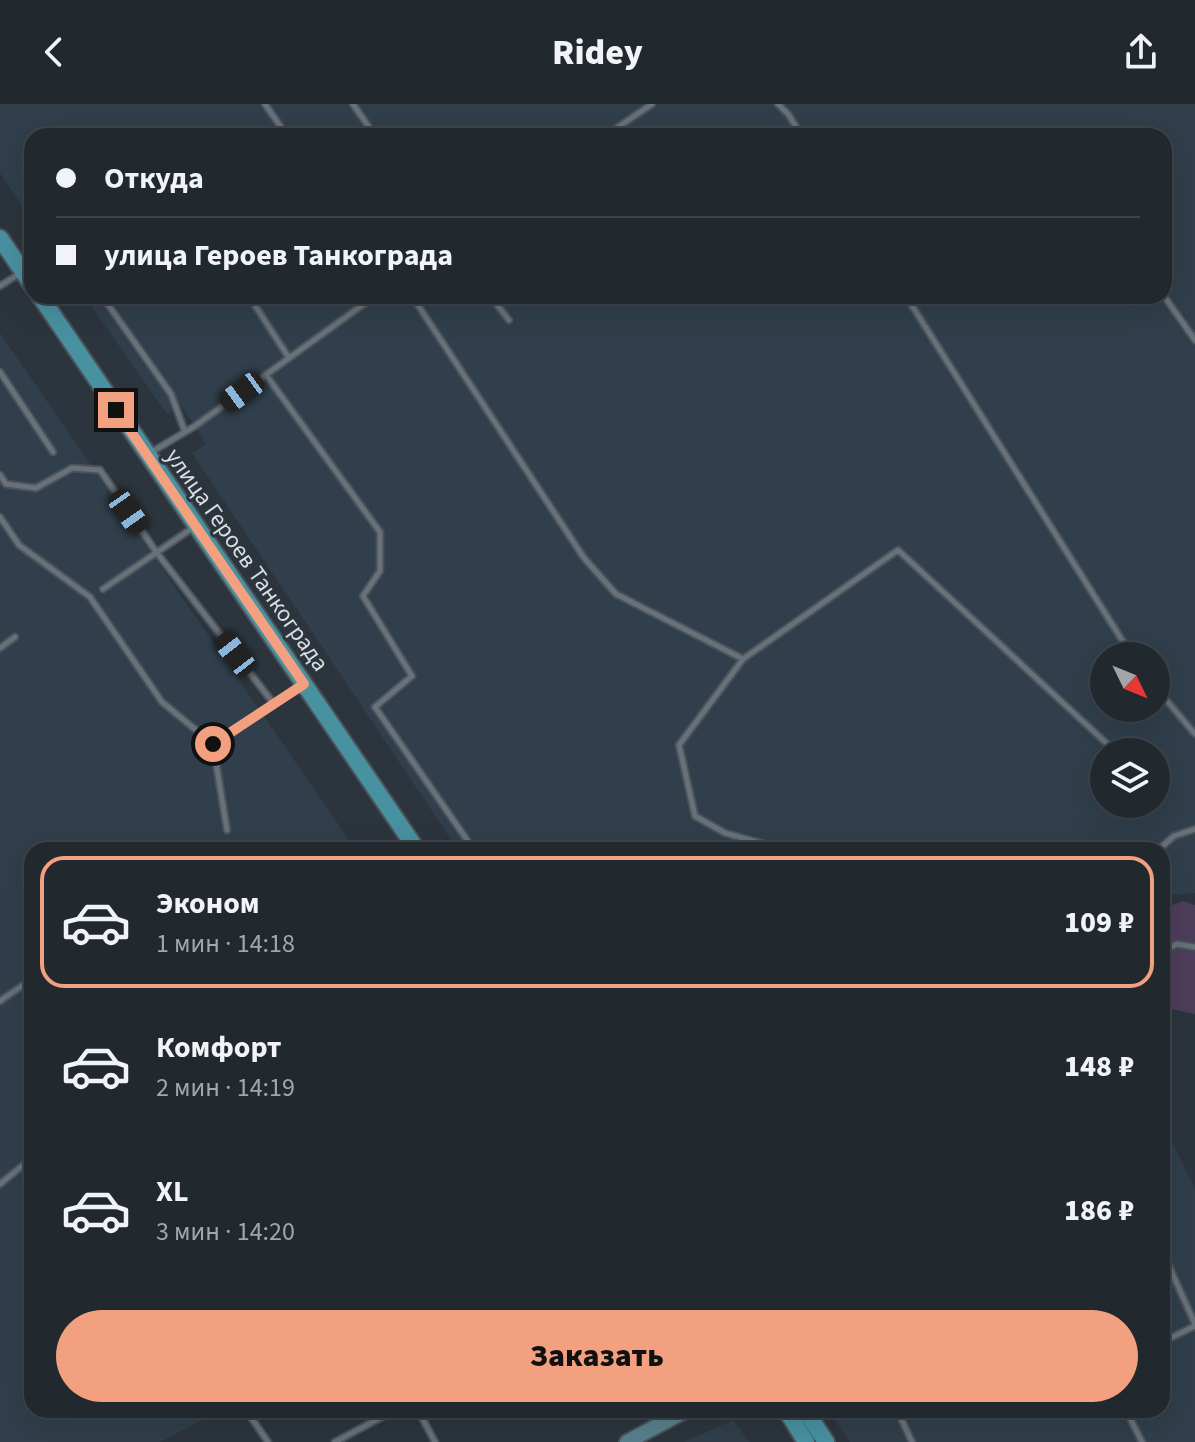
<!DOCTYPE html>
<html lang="ru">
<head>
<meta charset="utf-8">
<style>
  body { margin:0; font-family:"Source Sans 3",sans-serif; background:#293036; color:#f1f3f6; height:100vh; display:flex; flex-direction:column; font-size:30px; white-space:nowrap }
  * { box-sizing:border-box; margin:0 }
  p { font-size:26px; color:#a2a6aa }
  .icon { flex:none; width:44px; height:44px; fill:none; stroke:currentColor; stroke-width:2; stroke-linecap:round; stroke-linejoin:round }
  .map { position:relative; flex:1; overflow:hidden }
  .sheet { position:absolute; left:24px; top:738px; width:1146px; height:576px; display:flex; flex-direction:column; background:#21282e; border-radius:24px; box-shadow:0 8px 32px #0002,0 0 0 2px #3e444a }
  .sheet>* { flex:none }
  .banner { position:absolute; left:24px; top:24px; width:1148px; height:176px; border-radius:24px; box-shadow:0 8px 32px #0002,0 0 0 2px #3e444a; display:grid; align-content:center; height:176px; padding:0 32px; background:#21282e }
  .needle { width:52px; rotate:133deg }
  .buttons { position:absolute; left:1090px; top:538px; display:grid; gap:16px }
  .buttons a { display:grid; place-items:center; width:80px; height:80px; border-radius:50%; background:#21282e; box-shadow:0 8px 32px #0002,0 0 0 2px #3e444a; font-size:40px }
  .end { position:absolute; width:36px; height:36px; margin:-18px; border:10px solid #f2a07f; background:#111; box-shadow:0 0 0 4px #111 }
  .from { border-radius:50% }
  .car { position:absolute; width:24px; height:48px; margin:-24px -12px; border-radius:10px; box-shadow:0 0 6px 2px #0007; background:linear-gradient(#222 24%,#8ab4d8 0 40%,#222 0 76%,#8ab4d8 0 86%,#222 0) }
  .banner b { display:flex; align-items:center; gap:28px; height:76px; font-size:30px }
  .banner b+b { border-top:2px solid #3e444a }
  .banner i { width:20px; height:20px; background:#f1f3f6 }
  ul { padding:14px 0 0; list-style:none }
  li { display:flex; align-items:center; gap:24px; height:132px; margin:0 16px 12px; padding:0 16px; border:4px solid transparent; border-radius:24px }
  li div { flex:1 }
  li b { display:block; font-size:30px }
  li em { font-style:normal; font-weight:800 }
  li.on { border-color:#f2a07f }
  li>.icon { width:72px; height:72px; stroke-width:1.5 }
  .button { display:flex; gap:16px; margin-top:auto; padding:16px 32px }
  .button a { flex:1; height:92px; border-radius:48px; background:#f2a07f; color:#111; font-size:32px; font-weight:800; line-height:92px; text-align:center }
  header { display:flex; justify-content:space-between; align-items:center; height:104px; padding:0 32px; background:#21282e; font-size:36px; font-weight:800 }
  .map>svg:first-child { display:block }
  .built { fill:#303f4b; fill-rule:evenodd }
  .green { fill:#4d3e5c }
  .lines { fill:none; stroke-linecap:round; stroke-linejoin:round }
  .lane-casing { stroke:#4b5259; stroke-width:9 }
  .secondary-casing { stroke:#4b5259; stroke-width:18 }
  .primary-casing { stroke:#4b5259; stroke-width:20 }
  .lane { stroke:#677179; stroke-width:5 }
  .secondary { stroke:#58818d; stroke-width:14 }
  .primary { stroke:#4891a1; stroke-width:16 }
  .route { stroke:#f2a07f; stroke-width:10 }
  .labels { text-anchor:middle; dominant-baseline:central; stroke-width:6; stroke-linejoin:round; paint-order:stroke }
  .street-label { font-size:24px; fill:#d9dee3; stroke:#2c353d }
</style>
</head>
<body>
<header><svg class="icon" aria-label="back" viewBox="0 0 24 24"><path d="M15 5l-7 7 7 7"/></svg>Ridey<svg class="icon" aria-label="share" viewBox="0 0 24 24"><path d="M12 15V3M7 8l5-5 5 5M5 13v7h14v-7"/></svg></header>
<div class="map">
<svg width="1195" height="1338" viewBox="0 0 1195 1338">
  <rect width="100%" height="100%" fill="#2c353d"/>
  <path class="built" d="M0,0h1195v789l-23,2 -10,4v-49h-704l-266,-397 14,-9 -25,-39 -14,9 -83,-118h1080v-160h-1132v84l-32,-47zM1104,552h52v52h-52zM1104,648h52v52h-52z
    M0,229l356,517h-324v560h191l-63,32h-160z
    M1162,1017l33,68v253h-345l-22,-32h334z
    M733,1316l16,22h-65z"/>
  <path class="green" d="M1182,797l13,4v109l-33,-7v-97z"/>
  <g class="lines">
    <g class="lane-casing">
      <path id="lane" d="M265,0l22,32
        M353,0l22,32
        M778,0l10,10 14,22
        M605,32l47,-32
        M0,182l19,-12
        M102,192l69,98 14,38
        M249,192l40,62
        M412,192l172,262 32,36 127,65
        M490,192l19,24
        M906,192l226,360
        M1164,192l31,44
        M0,268l53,80
        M266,271l114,157v39l-17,25 49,80 -37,31 99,143
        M150,349l45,-27 180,-130
        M0,371l6,9 30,4 36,-20 28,2 57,83 117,151
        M0,413l19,28 71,52 72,105 51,42 14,86
        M103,485l91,-62
        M0,544l15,-11
        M1156,584l39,46
        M213,640l90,-59
        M786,746l-61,-17 -30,-17 -16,-71 64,-86 155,-109 218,202
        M1158,746l16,-14 21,-7
        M1162,847l15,-7 18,3
        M0,897l32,-22
        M0,1080l32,-26
        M1162,1152l2,-1 31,69
        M1162,1238l33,-16
        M246,1306l22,32
        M418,1306l17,32
        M907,1306l-8,4 13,28
        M1126,1306l16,32
        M335,1338l60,-32"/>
    </g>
    <g class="secondary-casing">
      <path id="secondary" d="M627,1338l60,-32"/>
    </g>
    <g class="primary-casing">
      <path id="primary" d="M0,134l32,47
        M40,192l377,554
        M786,1306l20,32
        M805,1306l21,32"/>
    </g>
    <use href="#lane" class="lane"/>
    <use href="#secondary" class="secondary"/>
    <use href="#primary" class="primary"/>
  </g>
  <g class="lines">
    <path class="route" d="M116,306l188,274 -91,60"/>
  </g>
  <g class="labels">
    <g class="street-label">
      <text transform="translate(247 456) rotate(55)">улица Героев Танкограда</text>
    </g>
  </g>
</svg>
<div class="buttons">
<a><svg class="needle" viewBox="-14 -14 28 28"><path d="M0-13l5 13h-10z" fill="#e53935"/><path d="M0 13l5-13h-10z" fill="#a2a6aa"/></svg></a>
<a><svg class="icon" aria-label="layers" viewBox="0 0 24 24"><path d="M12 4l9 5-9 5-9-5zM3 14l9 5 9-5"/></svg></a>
</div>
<i class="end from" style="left:213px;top:640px"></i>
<i class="end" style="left:116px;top:306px"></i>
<i class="car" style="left:242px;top:288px;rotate:234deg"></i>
<i class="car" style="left:128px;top:408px;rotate:145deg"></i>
<i class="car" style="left:235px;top:550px;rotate:322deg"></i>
<div class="banner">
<b><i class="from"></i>Откуда</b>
<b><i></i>улица Героев Танкограда</b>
</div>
<section class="sheet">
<ul>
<li class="on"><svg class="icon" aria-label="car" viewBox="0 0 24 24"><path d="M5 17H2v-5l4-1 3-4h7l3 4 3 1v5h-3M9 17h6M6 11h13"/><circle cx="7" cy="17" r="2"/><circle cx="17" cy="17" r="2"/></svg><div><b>Эконом</b><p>1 мин · 14:18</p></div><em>109 ₽</em></li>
<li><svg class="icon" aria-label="car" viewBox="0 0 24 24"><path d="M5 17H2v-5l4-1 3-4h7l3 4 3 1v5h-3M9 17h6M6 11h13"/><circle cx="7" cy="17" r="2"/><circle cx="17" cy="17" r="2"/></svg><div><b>Комфорт</b><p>2 мин · 14:19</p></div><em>148 ₽</em></li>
<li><svg class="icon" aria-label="car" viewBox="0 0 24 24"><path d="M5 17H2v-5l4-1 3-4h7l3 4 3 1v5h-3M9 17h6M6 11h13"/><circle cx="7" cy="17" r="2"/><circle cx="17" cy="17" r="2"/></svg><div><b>XL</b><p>3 мин · 14:20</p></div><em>186 ₽</em></li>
</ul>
<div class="button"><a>Заказать</a></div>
</section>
</div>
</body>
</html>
